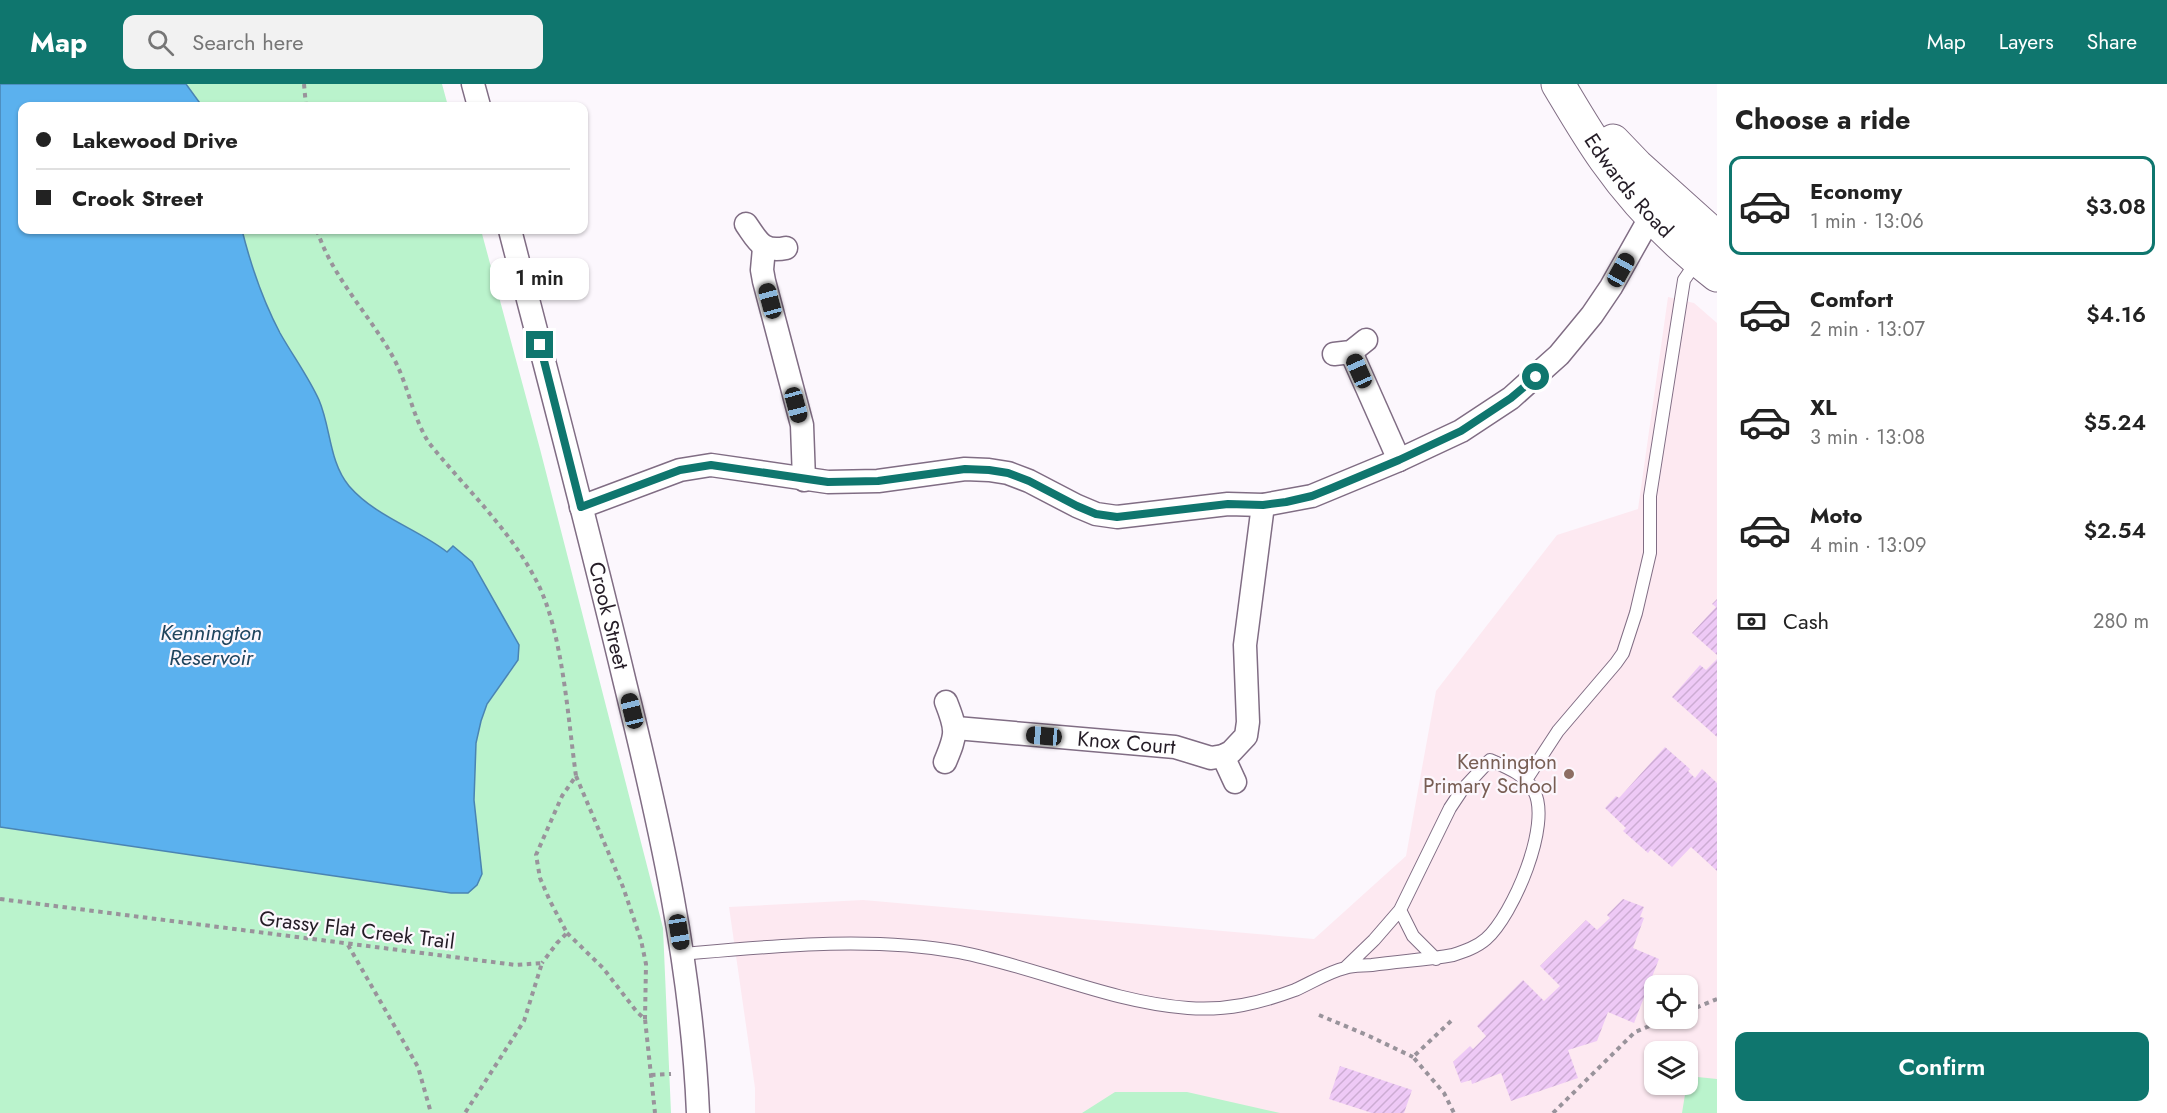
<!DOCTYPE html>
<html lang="en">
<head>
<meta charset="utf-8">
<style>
  body { margin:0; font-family:Jost,sans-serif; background:#f2f2f2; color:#222; height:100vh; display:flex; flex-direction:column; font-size:22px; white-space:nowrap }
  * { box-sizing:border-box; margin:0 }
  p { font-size:20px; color:#767676 }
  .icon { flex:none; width:33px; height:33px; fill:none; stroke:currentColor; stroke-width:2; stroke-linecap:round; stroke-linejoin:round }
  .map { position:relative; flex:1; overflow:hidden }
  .drawer { display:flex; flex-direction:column; background:#fff; width:450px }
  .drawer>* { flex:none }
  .top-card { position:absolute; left:18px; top:18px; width:570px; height:132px; border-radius:12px; box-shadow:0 2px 4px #0004; display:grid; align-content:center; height:132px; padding:0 18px; background:#fff }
  .fabs { position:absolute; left:1644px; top:891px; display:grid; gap:12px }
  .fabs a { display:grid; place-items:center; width:54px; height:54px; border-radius:12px; background:#fff; box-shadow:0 2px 4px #0004; font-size:30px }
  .end { position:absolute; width:27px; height:27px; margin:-14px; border:8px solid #0f766e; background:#fff; box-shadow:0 0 0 3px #fff }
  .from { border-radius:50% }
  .bubble { position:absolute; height:42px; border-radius:12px; background:#fff; box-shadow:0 2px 4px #0004; font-size:20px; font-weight:600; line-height:42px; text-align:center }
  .car { position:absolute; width:18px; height:36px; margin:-18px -9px; border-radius:8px; box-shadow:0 0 4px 2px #0007; background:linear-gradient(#222 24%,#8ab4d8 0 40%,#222 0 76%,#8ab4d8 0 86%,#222 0) }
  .top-card b { display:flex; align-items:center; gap:21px; height:57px; font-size:22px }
  .top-card b+b { border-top:2px solid #e0e0e0 }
  .top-card i { width:15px; height:15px; background:#222 }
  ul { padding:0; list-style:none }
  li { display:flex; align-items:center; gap:18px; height:99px; margin:0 12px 9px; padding:0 6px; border:3px solid transparent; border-radius:12px }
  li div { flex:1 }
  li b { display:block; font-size:22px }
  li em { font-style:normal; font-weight:600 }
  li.selected { border-color:#0f766e }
  li>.icon { width:54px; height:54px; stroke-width:1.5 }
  h2 { padding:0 18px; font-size:27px; line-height:72px }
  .pay { display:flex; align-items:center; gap:15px; height:66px; padding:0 18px; font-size:22px }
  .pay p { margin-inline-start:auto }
  .action { display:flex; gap:12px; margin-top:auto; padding:12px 18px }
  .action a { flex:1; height:69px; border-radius:12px; background:#0f766e; color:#fff; font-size:24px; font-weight:600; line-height:69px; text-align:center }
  header { display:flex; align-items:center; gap:36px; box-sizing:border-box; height:84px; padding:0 30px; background:#0f766e; color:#fff }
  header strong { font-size:28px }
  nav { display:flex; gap:33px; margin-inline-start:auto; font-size:21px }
  .search { width:420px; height:54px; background:#f2f2f2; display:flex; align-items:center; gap:15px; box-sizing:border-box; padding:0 21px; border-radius:12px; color:#767676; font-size:22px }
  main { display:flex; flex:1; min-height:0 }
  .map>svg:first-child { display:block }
  .education { fill:#fde9f1; fill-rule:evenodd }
  .park { fill:#baf3cc }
  .water { fill:#5bb1ee; stroke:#4a84b2; stroke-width:1.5 }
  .building { fill:url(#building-hatch) }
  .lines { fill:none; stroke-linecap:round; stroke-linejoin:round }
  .lane-casing { stroke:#806d84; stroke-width:14 }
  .street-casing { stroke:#806d84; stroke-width:25 }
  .secondary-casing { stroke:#806d84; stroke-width:35 }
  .path { stroke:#99939b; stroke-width:4; stroke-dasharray:4.5 4.5; stroke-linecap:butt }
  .lane { stroke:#fff; stroke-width:12 }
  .street { stroke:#fff; stroke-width:22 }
  .secondary { stroke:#fff; stroke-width:33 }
  .route { stroke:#0f766e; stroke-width:8 }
  .education-dot { fill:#8d6e63; stroke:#fcf7fd; stroke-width:2 }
  .labels { text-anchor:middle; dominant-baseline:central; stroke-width:4.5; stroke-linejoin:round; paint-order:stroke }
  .street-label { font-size:21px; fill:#241c26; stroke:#fcf7fd }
  .education-label { font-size:21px; fill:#785e54; stroke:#fcf7fd; text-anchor:end }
  .water-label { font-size:22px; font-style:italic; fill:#20455e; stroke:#fcf7fd }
</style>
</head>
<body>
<header>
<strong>Map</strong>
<div class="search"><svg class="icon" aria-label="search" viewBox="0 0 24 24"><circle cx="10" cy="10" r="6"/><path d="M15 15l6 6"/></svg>Search here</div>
<nav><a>Map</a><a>Layers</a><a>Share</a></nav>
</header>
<main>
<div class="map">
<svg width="1717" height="1029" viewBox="0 0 1717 1029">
  <defs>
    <pattern id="building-hatch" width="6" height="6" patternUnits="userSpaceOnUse" patternTransform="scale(1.5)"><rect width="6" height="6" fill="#eec9f6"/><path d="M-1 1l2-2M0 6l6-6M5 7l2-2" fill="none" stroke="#ccacd3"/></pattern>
  </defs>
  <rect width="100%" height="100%" fill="#fcf7fd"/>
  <path class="education" d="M1668,213l26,6 23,20v790h-962v-25l-26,-181 134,-7 451,39 92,-83 30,-165 121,-156 81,-26zM1654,902h34v32h-34zM1654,968h34v32h-34z"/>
  <path class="park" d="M186,0h256l6,22h-246z
    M242,146h239l59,219 123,479 8,185h-671v-286l451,66h17l8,-150 5,-22 6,-17 31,-43 -18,-49 -14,-26 -14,-24 -19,-16 -5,7c-32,-25 -72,-37 -99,-67 -20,-24 -18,-58 -30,-86 -11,-24 -26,-44 -39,-67 -18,-33 -29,-67 -38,-103z
    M1688,992l29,3v34h-35z
    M1115,1008h72l93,21h-198z"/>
  <path class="water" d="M0,0h186l16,22h-180v124h220c9,36 20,69 38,103 13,23 28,43 39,67 12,28 10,62 30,86 27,31 67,42 98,66l6,-6 19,16 47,83 -1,15 -31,44 -6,17 -5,22 -2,57 8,74 -5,11 -9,8h-17l-451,-66z"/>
  <path class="building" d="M1717,515v56l-25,-22 24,-26 -4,-3z
    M1717,575v78l-45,-40 28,-32 6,5z
    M1665,663l25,22 -2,2 7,7 7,-9 15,14v88l-26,-24 -19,20 -21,-18 -3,4 -25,-22 3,-3 -21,-20 11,-12 3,2z
    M1623,815l21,8 -4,10 4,1 -11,30 26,11 -25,64 -26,-11 -11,29 -29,9 10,28 -67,23 -10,-28 -29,11 -1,-4 -10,3 -8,-21 17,-16 3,3 13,-13 -9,-10 46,-46 21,21 16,-15 -20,-20 46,-46 11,10 13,-12 -3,-3z
    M1340,982l72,24 -8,23h-32l-43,-14z"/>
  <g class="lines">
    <g class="lane-casing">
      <path id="lane" d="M1526,696l32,-49 58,-68 7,-10 13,-40 14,-60v-57l34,-216 13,-19
        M1400,826l13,26 23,23
        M682,870c92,-8 186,-18 277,-2 78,15 150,50 229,56 38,3 72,-5 107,-18 16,-7 33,-18 50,-22 8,-3 18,-2 27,-3 27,-4 54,-5 81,-10 12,-4 24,-8 33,-16 27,-24 66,-115 48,-148 -9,-17 -28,-24 -44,-31l-28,30 -12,18 -50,102 -26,30 -29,28"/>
    </g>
    <g class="street-casing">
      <g id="street">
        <path d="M473,0l6,22"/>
        <path d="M746,140c12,17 16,29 40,24"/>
        <path id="s1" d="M510,146c39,151 79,302 115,453 35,142 67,284 73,430"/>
        <path d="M764,164l-2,22 2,11 38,144 2,55"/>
        <path d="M1351,268l48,108"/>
        <path d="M1334,270l17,-2 15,-12"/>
        <path d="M581,423l99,-37 31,-5 117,17 50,-1 87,-12 24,1 19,3 21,8 48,25 19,8 21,3 111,-13 35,1 49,-9 87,-36 62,-29 50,-33 48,-43 33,-40 19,-28 40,-71"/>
        <path id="s2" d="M956,644l219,19 36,11 12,-2 8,-4 15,-16 2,-14 -3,-77 18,-140"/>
        <path d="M1223,672l12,26"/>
        <path d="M945,678c12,-28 12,-32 1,-60"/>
      </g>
    </g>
    <g class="secondary-casing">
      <g id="secondary">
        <path id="s3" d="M1558,0c15,25 30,51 47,75 31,44 69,83 112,116"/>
        <path d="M1613,57l24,25 80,72"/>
      </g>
    </g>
    <path class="path" d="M304,0l2,22
      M317,146c15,47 52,84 76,127 15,27 19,59 36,86 37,46 82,87 109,141 25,50 30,136 38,192l-14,20 -26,59 4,23 10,23 17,32 -10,10 -15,20
      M576,692l47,111 18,53 5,24 -1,55
      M0,815l516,66 26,-2 -18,58 -59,92
      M567,849l36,35 34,44 8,7 10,94
      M348,861l70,122 13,46
      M1688,927l29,-12
      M1319,931l50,21 44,21
      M1451,937l-38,36 31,36 10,20
      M651,991l20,-1
      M1553,1029l82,-81 34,-14"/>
    <use href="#lane" class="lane"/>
    <use href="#street" class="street"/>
    <use href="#secondary" class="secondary"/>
  </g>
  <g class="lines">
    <path class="route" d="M540,261l41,162 99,-37 31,-5 117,17 50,-1 87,-12 24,1 19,3 21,8 48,25 19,8 21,3 111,-13 35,1 23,-3 26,-6 20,-8 67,-28 62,-29 50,-33 25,-21"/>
  </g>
  <circle class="education-dot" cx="1569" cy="690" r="6"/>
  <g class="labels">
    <g class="street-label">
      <text stroke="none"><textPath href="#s3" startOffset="124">Edwards Road</textPath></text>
      <text stroke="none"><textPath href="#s1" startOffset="398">Crook Street</textPath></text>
      <text stroke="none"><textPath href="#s2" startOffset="171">Knox Court</textPath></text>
      <text transform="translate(357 846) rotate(7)">Grassy Flat Creek Trail</text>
    </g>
    <g class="education-label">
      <text x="1557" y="678">Kennington<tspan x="1557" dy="24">Primary School</tspan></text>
    </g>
    <g class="water-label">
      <text x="211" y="548">Kennington<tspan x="211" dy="25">Reservoir</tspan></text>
    </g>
  </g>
</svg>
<div class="fabs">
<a><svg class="icon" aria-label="locate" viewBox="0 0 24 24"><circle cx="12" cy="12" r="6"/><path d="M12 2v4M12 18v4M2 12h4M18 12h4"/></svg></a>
<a><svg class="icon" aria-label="layers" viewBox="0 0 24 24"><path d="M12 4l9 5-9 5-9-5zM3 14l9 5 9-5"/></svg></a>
</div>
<i class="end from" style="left:1536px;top:293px"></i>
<i class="end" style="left:540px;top:261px"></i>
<div class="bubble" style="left:490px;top:174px;width:99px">1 min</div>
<i class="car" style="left:1621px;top:186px;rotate:29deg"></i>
<i class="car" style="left:770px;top:217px;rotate:345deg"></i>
<i class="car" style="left:1359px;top:287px;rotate:336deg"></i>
<i class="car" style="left:796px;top:321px;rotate:165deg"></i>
<i class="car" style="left:632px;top:627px;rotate:346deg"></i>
<i class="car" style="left:1044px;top:652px;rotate:275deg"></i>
<i class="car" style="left:679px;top:848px;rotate:171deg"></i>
<div class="top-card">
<b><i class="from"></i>Lakewood Drive</b>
<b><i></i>Crook Street</b>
</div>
</div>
<section class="drawer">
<h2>Choose a ride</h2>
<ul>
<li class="selected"><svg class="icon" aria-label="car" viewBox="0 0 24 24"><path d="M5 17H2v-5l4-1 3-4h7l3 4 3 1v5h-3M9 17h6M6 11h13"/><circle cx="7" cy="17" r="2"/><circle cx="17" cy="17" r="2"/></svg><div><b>Economy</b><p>1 min · 13:06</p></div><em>$3.08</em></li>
<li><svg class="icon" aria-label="car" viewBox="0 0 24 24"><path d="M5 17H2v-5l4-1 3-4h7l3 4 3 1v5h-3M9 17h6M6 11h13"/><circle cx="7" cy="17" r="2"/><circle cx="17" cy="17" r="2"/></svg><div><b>Comfort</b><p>2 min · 13:07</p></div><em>$4.16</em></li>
<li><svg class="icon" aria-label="car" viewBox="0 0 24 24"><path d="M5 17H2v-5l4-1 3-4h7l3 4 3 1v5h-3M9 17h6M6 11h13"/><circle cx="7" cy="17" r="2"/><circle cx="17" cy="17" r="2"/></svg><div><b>XL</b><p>3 min · 13:08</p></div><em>$5.24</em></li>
<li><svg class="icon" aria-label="car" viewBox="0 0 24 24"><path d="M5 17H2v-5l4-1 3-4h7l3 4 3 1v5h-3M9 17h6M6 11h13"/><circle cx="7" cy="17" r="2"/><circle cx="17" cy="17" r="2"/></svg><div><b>Moto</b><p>4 min · 13:09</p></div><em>$2.54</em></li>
</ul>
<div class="pay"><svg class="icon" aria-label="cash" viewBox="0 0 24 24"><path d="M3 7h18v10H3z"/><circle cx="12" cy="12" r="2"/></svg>Cash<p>280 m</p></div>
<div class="action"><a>Confirm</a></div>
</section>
</main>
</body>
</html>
